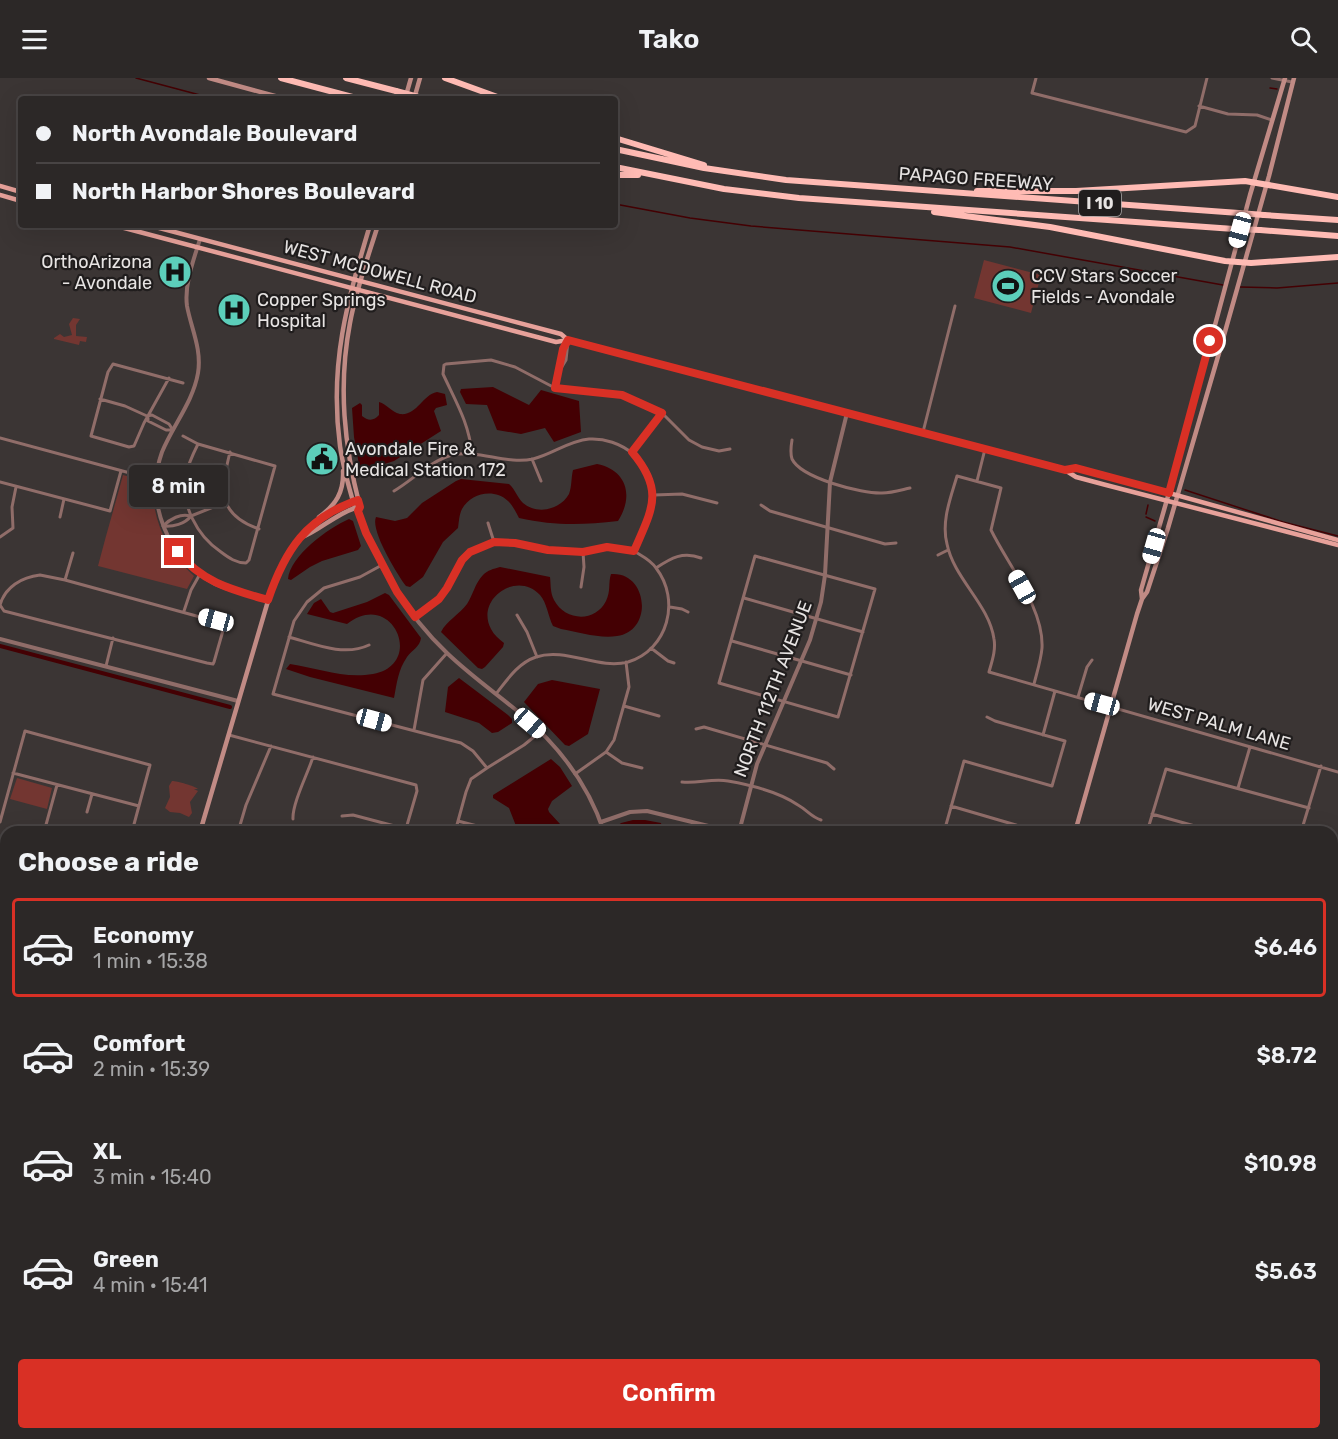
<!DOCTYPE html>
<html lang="en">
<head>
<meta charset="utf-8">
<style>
  body { margin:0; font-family:Rubik,sans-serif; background:#383433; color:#f1f3f6; height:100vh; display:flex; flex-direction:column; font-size:22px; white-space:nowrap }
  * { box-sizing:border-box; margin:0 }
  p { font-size:20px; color:#a6a6a7 }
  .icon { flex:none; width:33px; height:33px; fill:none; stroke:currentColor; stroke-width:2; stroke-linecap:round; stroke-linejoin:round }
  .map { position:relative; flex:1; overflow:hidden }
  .panel { position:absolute; left:0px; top:748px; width:1338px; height:614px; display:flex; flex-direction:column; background:#2c2827; border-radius:18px 18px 0 0; box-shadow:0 6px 24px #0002,0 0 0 2px #484444 }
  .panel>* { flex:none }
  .guide { position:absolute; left:18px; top:18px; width:600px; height:132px; border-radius:6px; box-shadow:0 6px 24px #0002,0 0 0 2px #484444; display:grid; align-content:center; height:132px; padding:0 18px; background:#2c2827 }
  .end { position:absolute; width:27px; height:27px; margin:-14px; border:8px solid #d93025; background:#fff; box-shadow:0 0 0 3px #fff }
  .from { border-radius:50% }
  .bubble { position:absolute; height:42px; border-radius:6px; background:#2c2827; box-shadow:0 6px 24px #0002,0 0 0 2px #484444; font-size:20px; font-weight:600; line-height:42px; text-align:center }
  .car { position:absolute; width:18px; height:36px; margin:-18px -9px; border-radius:8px; box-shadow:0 0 4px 2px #0007; background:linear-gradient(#fff 24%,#345 0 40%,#fff 0 76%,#345 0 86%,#fff 0) }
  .guide b { display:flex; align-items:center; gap:21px; height:57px; font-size:22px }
  .guide b+b { border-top:2px solid #484444 }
  .guide i { width:15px; height:15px; background:#f1f3f6 }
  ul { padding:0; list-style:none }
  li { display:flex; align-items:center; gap:18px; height:99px; margin:0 12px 9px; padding:0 6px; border:3px solid transparent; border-radius:6px }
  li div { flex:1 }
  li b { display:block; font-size:22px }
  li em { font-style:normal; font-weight:600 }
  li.on { border-color:#d93025 }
  li>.icon { width:54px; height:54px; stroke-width:1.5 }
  h2 { padding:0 18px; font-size:27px; line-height:72px }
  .cta { display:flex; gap:12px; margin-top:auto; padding:12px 18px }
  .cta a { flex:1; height:69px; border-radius:6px; background:#d93025; color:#fff; font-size:24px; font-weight:600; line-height:69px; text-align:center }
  header { display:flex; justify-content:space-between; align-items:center; height:78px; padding:0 18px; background:#2c2827; font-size:27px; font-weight:600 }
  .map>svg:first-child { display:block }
  .green { fill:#733631 }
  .water { fill:#440003 }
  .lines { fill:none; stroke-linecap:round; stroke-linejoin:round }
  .stream { stroke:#440003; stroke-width:1.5 }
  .canal { stroke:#440003; stroke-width:4 }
  .minor { stroke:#906d69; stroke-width:3 }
  .tertiary { stroke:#906d69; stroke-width:4 }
  .secondary { stroke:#c18b85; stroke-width:4.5 }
  .primary { stroke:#e7a19a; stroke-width:4.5 }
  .motorway { stroke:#ffbbb4; stroke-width:6 }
  .motorway-bridge { stroke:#ffbbb4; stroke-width:6 }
  .route { stroke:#d93025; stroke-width:8 }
  .labels { text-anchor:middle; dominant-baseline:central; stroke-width:4.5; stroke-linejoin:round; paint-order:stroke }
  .shield { fill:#201d1d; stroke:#aba8a8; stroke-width:1.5 }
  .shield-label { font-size:16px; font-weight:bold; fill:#e7e4e3 }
  .street-label { font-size:18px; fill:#e7e4e3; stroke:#201d1d }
  .poi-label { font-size:18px; fill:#e7e4e3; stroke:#201d1d; text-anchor:start }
</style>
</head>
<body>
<header><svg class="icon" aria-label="menu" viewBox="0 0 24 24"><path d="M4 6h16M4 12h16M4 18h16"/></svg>Tako<svg class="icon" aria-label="search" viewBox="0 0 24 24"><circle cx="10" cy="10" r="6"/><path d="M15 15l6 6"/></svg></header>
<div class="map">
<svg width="1338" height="1361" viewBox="0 0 1338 1361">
  <rect width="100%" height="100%" fill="#3b3534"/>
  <path class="green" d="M984,182l57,15 -10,38 -57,-15z
    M73,240l7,1 -4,6v11l11,1 -1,5 -6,-1 -1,4 -25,-6v-1l6,-4 4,3 8,-2 -3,-11z
    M123,397l29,8c1,39 14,67 42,93l-7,13 -89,-23c8,-31 17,-61 25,-91z
    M17,700l35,10 -5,21 -37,-10z
    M172,703c5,0 23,5 26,8h-4l4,2 -8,11 2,11 -3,4 -9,-4 -10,-1 -5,-4 5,-11 -1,-11z
    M0,793l6,1v42l-6,1z
    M1332,1000l6,1v59l-6,-1z"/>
  <path class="water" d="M493,309l36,18 12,-15 38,11 2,31 -27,10 -9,-14 -24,6 -24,-4 -10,-25 -21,-1 -6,-12 1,-3z
    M437,314l8,2 2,11 -11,3 -2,3 7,20 -47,30 -19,6 -9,10 -5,-1 -7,-39 -2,-29 8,-5 2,2v11c6,5 12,5 17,-1v-13c8,2 12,10 21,12 17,2 22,-19 37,-22z
    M597,386c30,6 37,32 21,57 -35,4 -63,5 -99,-3 -3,-6 -6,-12 -11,-17 -14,-13 -37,-8 -46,8 -3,6 -3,13 -4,19l-15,14 -20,35 -13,10 -4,-1c-9,-12 -36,-56 -30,-69l19,4 12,-3 15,-15 34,-22 5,-2 48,5c6,5 8,13 14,19 14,12 37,7 46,-9 3,-8 2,-16 4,-24z
    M349,441l4,2 8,25 -3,4 -36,11 -12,6 -19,13 -3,-1c2,-23 40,-51 61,-60z
    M500,489l50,10c1,8 0,15 4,23 11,21 41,23 52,1 5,-10 2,-18 5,-27 37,-3 43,57 6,62 -17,3 -39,-4 -56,-7l-8,-3c-5,-10 -6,-23 -13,-31 -23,-25 -65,4 -49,34 3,6 8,10 13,14l-1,4 -18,20 -3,2 -4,-1 -37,-36c5,-11 19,-18 26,-28 6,-9 8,-21 16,-29 5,-5 10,-6 17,-8z
    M385,515l4,2 32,43c-1,9 -9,12 -14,19 -9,13 -10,26 -13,41l-84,-21 -24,-8 4,-5c28,4 53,15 83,10 53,-10 19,-86 -26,-50l-40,-10 7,-11 7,-4 9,13 3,1 34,-11z
    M459,600l49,37 4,4v4l-14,9 -6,1 -13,-10 -34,-11 3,-25z
    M552,602l48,9 -12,45 -19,12 -4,-1 -41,-43 14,-18z
    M551,681l9,8 12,19 -20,15 -4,8 1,3 11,12 4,8 -46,-1 -9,-23 -16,-10v-3z
    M633,742h12l16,3 2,9h-48l-1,-3 7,-6z
    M1174,1356h40l15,5h-64z"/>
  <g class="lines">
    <path class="stream" d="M136,0l79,21
      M1270,10l7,1
      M615,126l75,14 61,8 259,21 213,38
      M1240,209l37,1 61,-5
      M1185,412l98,32 55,14
      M1146,436l2,-9
      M1146,439l9,4"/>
    <path class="canal" d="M0,568l230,61"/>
    <path class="minor" d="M1036,0l-4,15 154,39 9,-6 12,-48
      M1272,0l20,4
      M1199,28l29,8 29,1 15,5
      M560,292l6,-10 2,-19
      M169,300l-25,45 -10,23 -5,1 -38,-11 17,-64 5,-8 70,19
      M555,310l8,-39 4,-8
      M100,321l25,7 22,10 5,-1 17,9 4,6
      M148,340v3l18,9h6
      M923,354l32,-126
      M183,358l15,8 77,22 -26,94 -3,3c-10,0 -17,-5 -25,-11 -24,-16 -41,-48 -35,-77 2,-11 7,-21 12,-31
      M0,360l130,35c8,6 17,8 26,5
      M792,362c-1,6 -2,13 0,19 9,19 70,35 90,34 10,0 19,-3 28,-5
      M230,374c-9,37 -14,62 29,77
      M632,374l30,-39
      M472,376c-3,-31 -16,-52 -29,-80l1,-9 2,-1 45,-4 24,7 40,21 67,7 40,18 27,27 13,7 17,4 11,-2
      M532,381l9,22
      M130,395l6,-1 19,5
      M977,403l8,-32
      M0,404l110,29 11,-40
      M394,413c19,-11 36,-30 58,-36 26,-6 55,10 81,4 20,-5 35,-18 56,-20 31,-2 65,23 64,56 0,20 -11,39 -19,56 8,5 17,9 22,17 25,32 12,82 -28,94 -30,8 -62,-15 -92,-5 -18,6 -29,23 -40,37
      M654,417l28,-1 35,9
      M761,427l9,6 115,33 11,-1
      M60,439l4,-18
      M488,445l6,19
      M163,448c10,1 22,-2 28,-10l35,-14
      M163,448c7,-7 18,-13 27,-10
      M0,459l13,-9 -1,-21 4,-20
      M938,477l10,-5
      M755,478l120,33 -37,128 -119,-34z
      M382,487l-22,12 -36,11 -17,14 -13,19 -21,73 188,49 12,8 14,17
      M656,490c15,-10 27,-17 45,-10
      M40,497l25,5 157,43 2,4 -10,35 -1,2 -6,-1 -203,-52 -4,-6c5,-18 22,-28 40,-30z
      M65,502l8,-27
      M581,509l3,-20 -1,-15
      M744,520l119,34
      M670,529l12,2 6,3
      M184,533l7,-21 9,-16
      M517,537l10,17 10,25
      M415,539l24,-18 8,-10 15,-29 8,-8 24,-10 74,10h15l24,-5 27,4
      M289,559c25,7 55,20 80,8
      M732,563l119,34
      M651,570l17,13 6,2
      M106,588l7,-28
      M1034,606c3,-12 7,-24 8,-36 2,-40 -34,-83 -51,-118l10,-42 -44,-12c-6,21 -16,45 -10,68 7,35 42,60 47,95 2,11 -2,22 -5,33l349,100
      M1078,619l9,-30 5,-7
      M624,628l35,10
      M696,651l8,-2 123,36 7,6
      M414,652l9,-50 24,-27
      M229,657l187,50 1,6 -12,41
      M1043,657l12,-44
      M606,674l16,11 20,5
      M13,695l126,33
      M575,696l31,-22 8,-12 15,-53 -3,-25
      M682,704c15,2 30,-4 46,-1 23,4 51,11 70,24 9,5 13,12 23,15
      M1238,710l12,-41
      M951,728l89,26
      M87,734l5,-18
      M1152,736l50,14
      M342,738l11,-1 53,14
      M293,741c-1,-15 15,-46 20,-62
      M458,743l27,7
      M0,744l25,-91 125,34 -17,63 18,4
      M44,754l13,-47
      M238,754l8,-27 25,-59
      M455,754l11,-40 5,-13 16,-11 37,-23 16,-13
      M944,754l20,-71 88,25 13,-45 -70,-20 -8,-4
      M1147,754l19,-63 143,39
      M1301,754l20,-66
      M0,763l6,2
      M0,842h6
      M0,885l6,1
      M0,953l5,-23
      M0,974h6
      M0,1096l6,2
      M0,1142l6,-21
      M1332,1146l6,2
      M1332,1193l6,1
      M1332,1240l6,2
      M4,1243l2,-9
      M1332,1287l6,2
      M1332,1322l6,-21
      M101,1356l16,5
      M251,1356l2,5
      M587,1356l6,5
      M810,1356l19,5
      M963,1356l16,5
      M1281,1356l18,5
      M152,1361l1,-5
      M192,1361l1,-5
      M340,1361l3,-5
      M393,1361l1,-5
      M473,1361l2,-5
      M676,1361l6,-5
      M1044,1361l2,-5"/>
    <path class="tertiary" d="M200,161c-6,20 -16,45 -13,67 4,22 15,43 11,67 -5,29 -25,52 -36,79 -18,50 6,108 53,132 17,8 35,11 53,17
      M358,433c18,53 49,104 89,142 24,23 50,41 74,61 38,32 68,72 83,118
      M0,561l238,62
      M601,744l29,-10 17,-1 86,21
      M739,754l18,-68 53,-124 11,-38 4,-27 5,-93 17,-69
      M1332,918l6,2
      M633,1356l4,5
      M903,1361l2,-5"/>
    <path class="secondary" d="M209,0l77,21
      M405,21l6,-21
      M414,21l6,-21
      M370,147c-23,77 -41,139 -30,221 3,21 9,42 15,62l3,3 2,-4c-16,-62 -22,-121 -10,-184 6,-33 18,-66 28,-98
      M319,439c17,-12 25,-25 24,-46
      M300,460c19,-7 34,-23 55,-30
      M1142,521l-1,-9 42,-146 67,-249 35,-117
      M200,754l68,-231c17,-52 36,-80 88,-100
      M1075,754l62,-218 5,-15 5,-7 21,-64 51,-175 50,-177 25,-98
      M0,1014l6,2
      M33,1361l1,-5"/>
    <path class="primary" d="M0,108l21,6
      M0,117l21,6
      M113,147l443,117 12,-2 497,130 11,7 30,8 232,60
      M148,147l413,109 7,6
      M1065,392l11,-2 39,10 223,62"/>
    <path class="motorway" d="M281,0l79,21
      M346,0l50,13
      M445,0l58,21
      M615,60l89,27
      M615,71l89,19 82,12 453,33
      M615,89l109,22 75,9 435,31
      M615,97h23
      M977,113h99l169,-10 93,16
      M934,134l116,15 175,34 26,2 87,-6
      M1264,137l74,5
      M1260,152l78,6"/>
    <path class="motorway-bridge" d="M396,13l30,8
      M1239,135l25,2
      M1234,151l26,1"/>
  </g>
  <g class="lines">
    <path class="route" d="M178,474c23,30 55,38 90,48 17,-50 38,-82 90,-100l2,7 -2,4 8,22 31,59 18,25 24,-18 8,-11 15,-28 8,-8 24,-10 21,1 33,7 35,2 24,-5 27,4c18,-42 31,-60 -2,-99l30,-39 -40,-18 -67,-7 8,-39 5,-9 497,130 11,-2 93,25 41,-152"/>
  </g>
  <defs>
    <g id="hospital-disc" transform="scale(1.725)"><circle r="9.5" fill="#5cceba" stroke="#201d1d"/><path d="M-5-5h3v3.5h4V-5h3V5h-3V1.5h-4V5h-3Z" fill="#111"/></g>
    <g id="stadium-disc" transform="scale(1.725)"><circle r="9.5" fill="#5cceba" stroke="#201d1d"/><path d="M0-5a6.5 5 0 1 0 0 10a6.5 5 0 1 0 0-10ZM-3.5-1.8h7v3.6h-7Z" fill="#111"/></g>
    <g id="civic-disc" transform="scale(1.725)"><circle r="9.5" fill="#5cceba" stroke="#201d1d"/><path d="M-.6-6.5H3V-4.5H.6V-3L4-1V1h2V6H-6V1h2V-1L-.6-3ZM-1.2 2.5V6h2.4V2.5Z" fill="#111"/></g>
  </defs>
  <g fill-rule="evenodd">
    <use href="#hospital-disc" x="175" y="194"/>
    <use href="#stadium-disc" x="1008" y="208"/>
    <use href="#hospital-disc" x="234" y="232"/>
    <use href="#civic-disc" x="322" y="381"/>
  </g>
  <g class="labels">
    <rect class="shield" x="1079" y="112" width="42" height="26" rx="4.5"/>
    <g class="shield-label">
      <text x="1100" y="125">I 10</text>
    </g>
    <g class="street-label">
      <text transform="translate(976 101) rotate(4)">PAPAGO FREEWAY</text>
      <text transform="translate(380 194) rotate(15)">WEST MCDOWELL ROAD</text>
      <text transform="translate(773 611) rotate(-69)">NORTH 112TH AVENUE</text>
      <text transform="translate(1219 646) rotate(16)">WEST PALM LANE</text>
    </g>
    <g class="poi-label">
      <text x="152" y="184" text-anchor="end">OrthoArizona<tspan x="152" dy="21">- Avondale</tspan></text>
      <text x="1031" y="198">CCV Stars Soccer<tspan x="1031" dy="21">Fields - Avondale</tspan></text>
      <text x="257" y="222">Copper Springs<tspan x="257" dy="21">Hospital</tspan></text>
      <text x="345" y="371">Avondale Fire &amp;<tspan x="345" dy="21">Medical Station 172</tspan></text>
    </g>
  </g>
</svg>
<i class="end from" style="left:1210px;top:263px"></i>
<i class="end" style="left:178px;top:474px"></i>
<div class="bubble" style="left:129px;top:387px;width:99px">8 min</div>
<i class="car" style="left:1240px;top:152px;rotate:195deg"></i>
<i class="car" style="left:1154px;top:468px;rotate:196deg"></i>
<i class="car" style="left:1022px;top:509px;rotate:331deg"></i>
<i class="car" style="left:216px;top:542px;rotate:285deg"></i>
<i class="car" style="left:1102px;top:626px;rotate:285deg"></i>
<i class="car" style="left:374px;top:642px;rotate:105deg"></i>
<i class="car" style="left:530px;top:645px;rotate:131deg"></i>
<div class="guide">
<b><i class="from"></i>North Avondale Boulevard</b>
<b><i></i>North Harbor Shores Boulevard</b>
</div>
<section class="panel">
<h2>Choose a ride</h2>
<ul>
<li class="on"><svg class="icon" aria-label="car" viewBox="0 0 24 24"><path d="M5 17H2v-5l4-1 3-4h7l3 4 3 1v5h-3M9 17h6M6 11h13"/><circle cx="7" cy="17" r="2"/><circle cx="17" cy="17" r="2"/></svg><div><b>Economy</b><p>1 min · 15:38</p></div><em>$6.46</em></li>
<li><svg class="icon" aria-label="car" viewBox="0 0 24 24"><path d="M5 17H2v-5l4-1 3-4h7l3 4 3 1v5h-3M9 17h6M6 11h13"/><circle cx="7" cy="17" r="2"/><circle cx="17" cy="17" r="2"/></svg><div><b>Comfort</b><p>2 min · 15:39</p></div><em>$8.72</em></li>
<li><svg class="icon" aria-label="car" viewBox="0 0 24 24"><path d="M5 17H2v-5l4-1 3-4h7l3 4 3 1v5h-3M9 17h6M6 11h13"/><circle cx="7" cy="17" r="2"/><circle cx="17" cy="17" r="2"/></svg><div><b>XL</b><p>3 min · 15:40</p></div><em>$10.98</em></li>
<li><svg class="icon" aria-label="car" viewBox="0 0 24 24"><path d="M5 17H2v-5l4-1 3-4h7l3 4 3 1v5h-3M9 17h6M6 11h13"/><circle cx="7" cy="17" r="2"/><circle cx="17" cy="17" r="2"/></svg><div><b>Green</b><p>4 min · 15:41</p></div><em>$5.63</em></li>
</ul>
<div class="cta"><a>Confirm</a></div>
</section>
</div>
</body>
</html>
